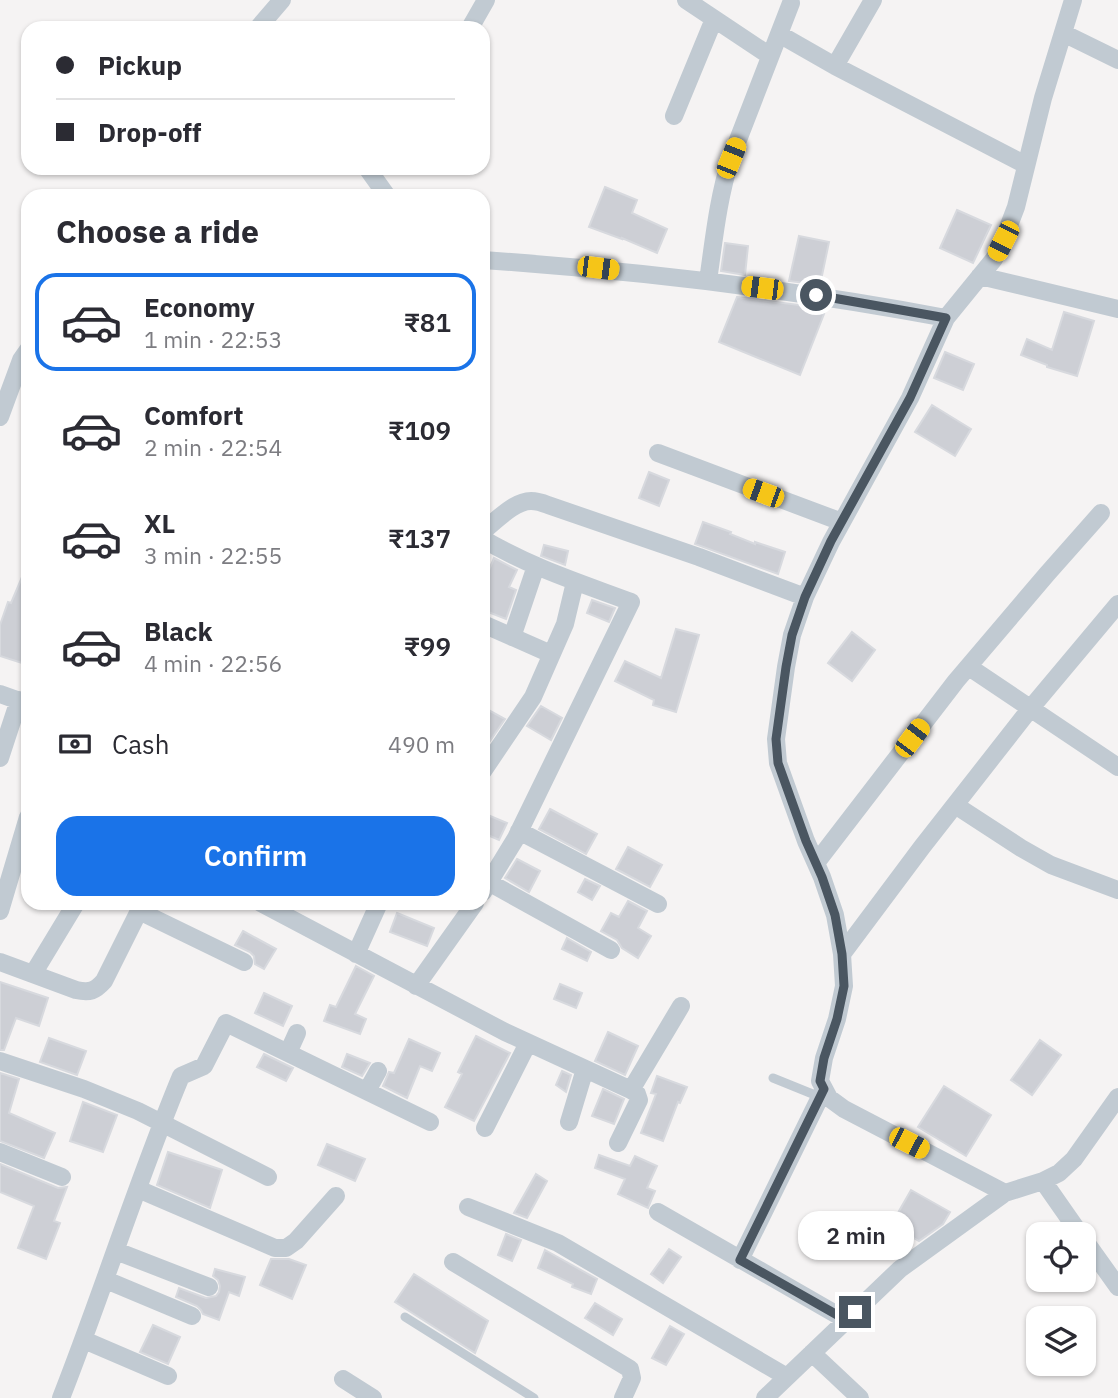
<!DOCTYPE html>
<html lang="en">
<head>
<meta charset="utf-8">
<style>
  body { margin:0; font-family:"IBM Plex Sans",sans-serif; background:#f7f7f7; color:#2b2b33; height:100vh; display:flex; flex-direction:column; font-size:26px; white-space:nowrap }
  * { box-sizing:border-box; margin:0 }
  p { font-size:23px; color:#7c7c81 }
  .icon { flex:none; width:38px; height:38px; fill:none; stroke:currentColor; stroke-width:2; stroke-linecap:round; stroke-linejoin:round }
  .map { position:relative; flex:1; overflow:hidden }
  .panel { position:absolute; left:21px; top:189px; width:469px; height:721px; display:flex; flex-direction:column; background:#fff; border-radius:21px; box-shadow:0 2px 5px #0004 }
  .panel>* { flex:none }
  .top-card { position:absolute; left:21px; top:21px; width:469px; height:154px; border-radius:21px; box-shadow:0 2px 5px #0004; display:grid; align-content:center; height:154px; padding:0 35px; background:#fff }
  .tools { position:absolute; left:1026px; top:1222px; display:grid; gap:14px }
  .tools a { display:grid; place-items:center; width:70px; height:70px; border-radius:14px; background:#fff; box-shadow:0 2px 5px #0004; font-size:35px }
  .end { position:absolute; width:32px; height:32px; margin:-16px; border:9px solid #4a5661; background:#fff; box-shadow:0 0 0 4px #fff }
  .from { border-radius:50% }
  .bubble { position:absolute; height:49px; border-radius:21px; background:#fff; box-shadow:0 2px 5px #0004; font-size:23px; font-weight:600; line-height:49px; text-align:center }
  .car { position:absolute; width:21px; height:42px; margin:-21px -10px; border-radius:9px; box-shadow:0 0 5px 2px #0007; background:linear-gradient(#f5c518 24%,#345 0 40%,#f5c518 0 76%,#345 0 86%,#f5c518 0) }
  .top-card b { display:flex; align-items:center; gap:24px; height:66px; font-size:26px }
  .top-card b+b { border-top:2px solid #e1e1e2 }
  .top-card i { width:18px; height:18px; background:#2b2b33 }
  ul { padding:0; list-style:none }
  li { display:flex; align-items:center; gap:21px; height:98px; margin:0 14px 10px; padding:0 21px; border:4px solid transparent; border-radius:21px }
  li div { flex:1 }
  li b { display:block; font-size:26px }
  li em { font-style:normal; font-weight:600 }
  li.active { border-color:#1a73e8 }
  li>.icon { width:63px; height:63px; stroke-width:1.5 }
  h2 { padding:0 35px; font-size:32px; line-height:84px }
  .pay { display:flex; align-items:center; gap:18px; height:77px; padding:0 35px; font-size:26px }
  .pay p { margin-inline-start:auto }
  .primary-button { display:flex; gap:14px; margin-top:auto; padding:14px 35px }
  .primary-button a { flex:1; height:80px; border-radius:21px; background:#1a73e8; color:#fff; font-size:28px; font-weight:600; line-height:80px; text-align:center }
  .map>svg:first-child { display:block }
  .building { fill:#cdcfd5; stroke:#d7d9de; stroke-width:2 }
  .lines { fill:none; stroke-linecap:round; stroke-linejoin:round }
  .service { stroke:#c1cad2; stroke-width:9 }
  .minor { stroke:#c1cad2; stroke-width:18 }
  .route { stroke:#4a5661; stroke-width:9 }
</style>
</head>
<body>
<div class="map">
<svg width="1118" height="1398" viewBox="0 0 1118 1398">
  <rect width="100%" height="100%" fill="#f5f3f3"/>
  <path class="building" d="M605,187l32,13 -5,13 35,16 -10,24 -35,-15v1l-33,-12z
    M957,210l34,15 -18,38 -33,-15z
    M799,236l30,6 -9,43 -31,-4z
    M725,243l23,3 -3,29 -24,-4z
    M737,297l78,10 -1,4 10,3 -24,61 -81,-33z
    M1064,312l30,9 -17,55 -30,-9v-2l-26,-10 6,-16 25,11z
    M945,352l29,12 -11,26 -29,-12z
    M932,405l39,24 -16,27 -40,-24z
    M649,472l20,8 -10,26 -20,-8z
    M703,522l28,10 -1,2 25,10v-2l30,10 -7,22 -83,-30z
    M544,545l24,6 -3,14 -24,-9z
    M494,558l23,12 -8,17 7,3 -10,29 -23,-9v-26z
    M28,563v83l-6,17 -22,-7v-31l8,-23 3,1z
    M592,600l23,8 -6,14 -22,-9z
    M676,629l23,6 -23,77 -23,-7 1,-5 -39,-19 10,-20 36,17z
    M852,632l23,18 -23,31 -24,-18z
    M541,706l21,12 -11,22 -24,-14z
    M483,707l22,12 -15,22 -7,-4z
    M550,809l47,25 -11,20 -47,-25z
    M483,813l24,10 -8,17 -16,-7z
    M628,847l34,18 -12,22 -34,-18z
    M517,859l23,12 -11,21 -24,-14z
    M585,879l15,7 -8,14 -14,-8z
    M628,901l19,10 -9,17 13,8 -13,22 -16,-10 -5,-8 -16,-9 10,-18 8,4z
    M397,913l37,15 -7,18 -37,-14z
    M243,931l33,18 -12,20 -9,-5 -1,-8 -4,-4 -15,-7z
    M567,938l24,14 -4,9 -25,-12z
    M356,966l18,10 -19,38 11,5 -6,15 -36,-13 6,-16 6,2z
    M0,982l48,16 -9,28 -23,-8 -12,32h-4z
    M560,984l22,9 -6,15 -22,-9z
    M264,993l28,13 -9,20 -28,-13z
    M608,1032l30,14 -13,29 -30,-14z
    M476,1036l34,17 -36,68 -29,-14 17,-33 -4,-2z
    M49,1038l37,13 -9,24 -37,-13z
    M409,1039l31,14 -8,18 -12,-5 -13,32 -24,-12 6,-14 5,1z
    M1040,1040l21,15 -29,40 -21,-15z
    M264,1054l29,14 -7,13 -29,-14z
    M347,1054l23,9 -8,13 -20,-9z
    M562,1071l9,4 -5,17 -10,-7z
    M0,1073l19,6 -10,34 46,20 -11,25 -44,-17z
    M657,1076l30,11 -7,16 -2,-1 -15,39 -22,-8 15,-39 -5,-1z
    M944,1086l47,29 -25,41 -48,-29z
    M603,1089l21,10 -10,25 -22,-8z
    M83,1102l34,13 -14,37 -33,-11z
    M327,1144l38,15 -10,22 -37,-16z
    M168,1152l54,18 -12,38 -53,-23z
    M599,1155l31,11 5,-10 22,10 -10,22 8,3 -7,17 -30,-14 7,-15 -30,-11z
    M0,1164l58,24 9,-1 -13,34 6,2 -14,36 -28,-11 16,-42 -34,-14z
    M536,1174l11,7 -20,37 -13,-5z
    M911,1190l39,22 -7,12 -24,17 -28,-16z
    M506,1234l15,6 -9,21 -14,-6z
    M669,1249l12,8 -18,26 -12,-9z
    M545,1250l52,29 -6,15 -19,-7 1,-3 -35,-16z
    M271,1259h18l17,6 -14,34 -32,-14z
    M215,1269l30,8 -6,19 -10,-4 -10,28 -16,-6 -2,-4 -4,-4 -21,-9 3,-9 27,10 10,-2 3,-4 1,-6 -2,-6 -5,-4z
    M414,1274l74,47 -13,32 -80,-51z
    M595,1303l27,16 -9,16 -28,-17z
    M153,1325l27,12 -12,27 -28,-12z
    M670,1326l14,8 -18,31 -14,-7z"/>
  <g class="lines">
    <path class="service" d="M773,1078l47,19
      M405,1317l129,81"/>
    <path class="minor" d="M686,0l84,56
      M258,28l24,-28
      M470,28l16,-28
      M1063,33l55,27
      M779,34l56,32 191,99
      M835,66l38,-66
      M674,116l40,-97
      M367,168l20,28
      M483,260c155,11 310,29 463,58
      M980,276l138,33
      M708,281c6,-42 10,-83 23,-123l60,-155
      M0,417l21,-57 7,-10
      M658,453l184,69
      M483,531c13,-10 31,-30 48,-30 6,0 12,2 17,4l151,52 106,40
      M483,539c47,28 97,44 148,63l-115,236 -33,54
      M483,624l68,30
      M512,637l24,-71
      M969,667l149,100
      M0,694l28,10
      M0,758l19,-58
      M483,771l50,-74 32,-73 10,-42
      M955,805l66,43 30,17 67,25
      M519,831l139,73
      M816,863l140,-182 91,-107 54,-61
      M490,883l121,67
      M261,903l244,129 126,58 6,4 2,6 -21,43
      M0,911l28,-94
      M139,911l105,51
      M356,954l23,-51
      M842,954l80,-107 108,-138 88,-105
      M0,962l76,28c14,3 19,1 28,-9l39,-78
      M33,974l43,-71
      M416,986l59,-83
      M288,1053l9,-20
      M0,1061l84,28 54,22 130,66
      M631,1090l50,-84
      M367,1091l11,-20
      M569,1122l16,-53
      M485,1128l43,-85
      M0,1152l62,25
      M1043,1181l37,53
      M138,1189l137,59h11l10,-7 40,-45
      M1005,1193l-161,-84 -15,-11 -9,-17 4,-23 13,-39 7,-33 -2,-32 -7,-39 -13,-38 -16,-36 -28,-78 -2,-24 10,-72 6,-32 13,-38 26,-55 79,-144 36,-80 48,-59 9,-18 13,-34 27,-109 30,-98
      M468,1207l90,36 229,134
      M658,1212l188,108
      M1083,1238l35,49
      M116,1251l93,36
      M740,1260l84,-171
      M453,1262l177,107 2,9 -9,20
      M106,1280l86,36
      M84,1340l84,36
      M812,1353l48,45
      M343,1379l30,19
      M61,1398c42,-107 76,-216 120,-322l23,-10 22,-43 204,99
      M765,1398l135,-129 105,-76 38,-12 16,-8 15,-14 44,-62"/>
  </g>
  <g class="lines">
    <path class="route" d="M816,295l130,23 -36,80 -79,143 -26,56 -13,38 -6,32 -10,72 2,24 28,78 16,36 13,38 7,39 2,32 -7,33 -13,39 -4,23 4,8 -84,171 106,60 9,-8"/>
  </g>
</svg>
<div class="tools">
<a><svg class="icon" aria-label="locate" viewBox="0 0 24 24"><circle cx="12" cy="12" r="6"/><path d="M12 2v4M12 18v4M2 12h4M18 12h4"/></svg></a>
<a><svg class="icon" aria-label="layers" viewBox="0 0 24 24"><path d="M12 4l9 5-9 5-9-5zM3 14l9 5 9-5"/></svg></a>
</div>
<i class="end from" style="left:816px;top:295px"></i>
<i class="end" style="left:855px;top:1312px"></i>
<div class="bubble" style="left:798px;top:1211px;width:116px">2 min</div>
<i class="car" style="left:731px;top:158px;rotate:22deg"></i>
<i class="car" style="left:1003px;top:241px;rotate:207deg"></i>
<i class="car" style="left:598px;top:268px;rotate:97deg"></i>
<i class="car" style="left:762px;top:288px;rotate:277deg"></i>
<i class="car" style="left:763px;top:493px;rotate:290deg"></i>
<i class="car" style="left:912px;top:738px;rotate:37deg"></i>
<i class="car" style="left:909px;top:1143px;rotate:117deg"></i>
<div class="top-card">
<b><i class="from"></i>Pickup</b>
<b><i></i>Drop-off</b>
</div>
<section class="panel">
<h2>Choose a ride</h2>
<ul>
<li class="active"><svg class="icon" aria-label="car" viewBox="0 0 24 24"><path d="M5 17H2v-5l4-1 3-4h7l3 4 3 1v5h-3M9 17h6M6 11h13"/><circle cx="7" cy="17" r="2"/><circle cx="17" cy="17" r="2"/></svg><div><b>Economy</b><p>1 min · 22:53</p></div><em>₹81</em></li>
<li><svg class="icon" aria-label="car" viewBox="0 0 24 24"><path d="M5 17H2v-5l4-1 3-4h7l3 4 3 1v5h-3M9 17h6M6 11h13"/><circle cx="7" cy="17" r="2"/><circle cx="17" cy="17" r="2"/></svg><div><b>Comfort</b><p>2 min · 22:54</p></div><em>₹109</em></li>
<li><svg class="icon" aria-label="car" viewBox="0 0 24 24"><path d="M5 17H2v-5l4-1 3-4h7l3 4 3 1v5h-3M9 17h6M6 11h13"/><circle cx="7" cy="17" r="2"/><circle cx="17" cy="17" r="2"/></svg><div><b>XL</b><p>3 min · 22:55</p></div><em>₹137</em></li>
<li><svg class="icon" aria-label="car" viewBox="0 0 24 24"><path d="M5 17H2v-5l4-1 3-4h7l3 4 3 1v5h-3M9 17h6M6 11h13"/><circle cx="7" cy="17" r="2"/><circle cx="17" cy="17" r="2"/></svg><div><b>Black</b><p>4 min · 22:56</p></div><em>₹99</em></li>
</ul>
<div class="pay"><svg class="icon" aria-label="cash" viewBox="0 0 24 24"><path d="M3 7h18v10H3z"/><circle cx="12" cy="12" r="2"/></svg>Cash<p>490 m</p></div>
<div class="primary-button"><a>Confirm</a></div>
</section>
</div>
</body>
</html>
